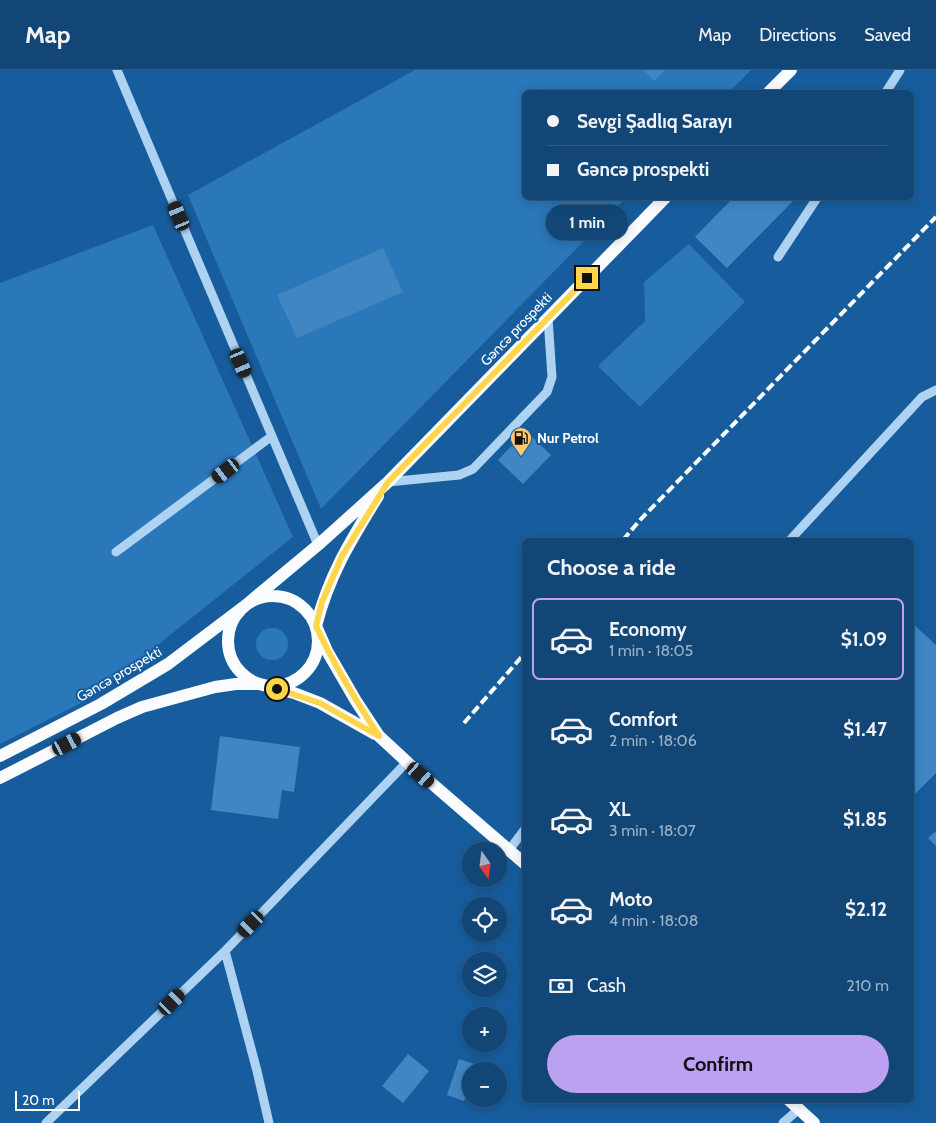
<!DOCTYPE html>
<html lang="en">
<head>
<meta charset="utf-8">
<style>
  body { margin:0; font-family:Cabin,sans-serif; background:#1a4d7b; color:#f1f3f6; height:100vh; display:flex; flex-direction:column; font-size:19px; white-space:nowrap }
  * { box-sizing:border-box; margin:0 }
  p { font-size:16px; color:#9cb1c5 }
  .icon { flex:none; width:28px; height:28px; fill:none; stroke:currentColor; stroke-width:2; stroke-linecap:round; stroke-linejoin:round }
  .map { position:relative; flex:1; overflow:hidden }
  .details { position:absolute; left:522px; top:468px; width:392px; height:565px; display:flex; flex-direction:column; background:#114676; border-radius:8px; box-shadow:0 2px 12px #0003,0 0 0 1px #305e88 }
  .details>* { flex:none }
  .hud { position:absolute; left:522px; top:20px; width:392px; height:110px; border-radius:8px; box-shadow:0 2px 12px #0003,0 0 0 1px #305e88; display:grid; align-content:center; height:110px; padding:0 25px; background:#114676 }
  .needle { width:32px; rotate:166deg }
  .buttons { position:absolute; left:462px; top:772px; display:grid; gap:10px }
  .buttons a { display:grid; place-items:center; width:45px; height:45px; border-radius:50%; background:#114676; box-shadow:0 2px 12px #0003,0 0 0 1px #305e88; font-size:25px }
  .scale { position:absolute; left:15px; bottom:12px; width:65px; box-sizing:border-box; padding-left:5px; border:2px solid #fff; border-top:0; font-size:14px; line-height:18px; white-space:nowrap; color:#fff; -webkit-text-stroke:4px #175d9d; paint-order:stroke }
  .end { position:absolute; width:22px; height:22px; margin:-11px; border:6px solid #ffd54a; background:#111; box-shadow:0 0 0 2px #111 }
  .from { border-radius:50% }
  .bubble { position:absolute; height:35px; border-radius:18px; background:#114676; box-shadow:0 2px 12px #0003,0 0 0 1px #305e88; font-size:16px; font-weight:700; line-height:35px; text-align:center }
  .car { position:absolute; width:15px; height:30px; margin:-15px -8px; border-radius:6px; box-shadow:0 0 4px 1px #0007; background:linear-gradient(#222 24%,#8ab4d8 0 40%,#222 0 76%,#8ab4d8 0 86%,#222 0) }
  .hud b { display:flex; align-items:center; gap:18px; height:48px; font-size:19px }
  .hud b+b { border-top:1px solid #305e88 }
  .hud i { width:12px; height:12px; background:#f1f3f6 }
  ul { padding:0; list-style:none }
  li { display:flex; align-items:center; gap:15px; height:82px; margin:0 10px 8px; padding:0 15px; border:2px solid transparent; border-radius:8px }
  li div { flex:1 }
  li b { display:block; font-size:19px }
  li em { font-style:normal; font-weight:700 }
  li.on { border-color:#bca0f2 }
  li>.icon { width:45px; height:45px; stroke-width:1.5 }
  h2 { padding:0 25px; font-size:22px; line-height:60px }
  .pay { display:flex; align-items:center; gap:12px; height:55px; padding:0 25px; font-size:19px }
  .pay p { margin-inline-start:auto }
  .button { display:flex; gap:10px; margin-top:auto; padding:10px 25px }
  .button a { flex:1; height:58px; border-radius:30px; background:#bca0f2; color:#111; font-size:20px; font-weight:700; line-height:58px; text-align:center }
  header { display:flex; align-items:center; gap:30px; box-sizing:border-box; height:70px; padding:0 25px; background:#114676; border-bottom:1px solid #305e88 }
  header strong { font-size:24px }
  nav { display:flex; gap:28px; margin-inline-start:auto; font-size:18px }
  .map>svg:first-child { display:block }
  .green { fill:#2a77ba }
  .building { fill:#4086c3 }
  .lines { fill:none; stroke-linecap:round; stroke-linejoin:round }
  .minor { stroke:#aed3f2; stroke-width:9 }
  .major { stroke:#fafcff; stroke-width:12 }
  .rail { stroke:#fff; stroke-width:4; stroke-dasharray:9 4; stroke-linecap:butt }
  .route { stroke:#ffd54a; stroke-width:6 }
  .labels { text-anchor:middle; dominant-baseline:central; stroke-width:4; stroke-linejoin:round; paint-order:stroke }
  .street-label { font-size:14px; fill:#fff; stroke:#175d9d }
  .poi-label { font-size:14px; font-weight:bold; fill:#fff; stroke:#175d9d; text-anchor:start }
</style>
</head>
<body>
<header>
<strong>Map</strong>
<nav><a>Map</a><a>Directions</a><a>Saved</a></nav>
</header>
<div class="map">
<svg width="936" height="1053" viewBox="0 0 936 1053">
  <rect width="100%" height="100%" fill="#175d9d"/>
  <path class="green" d="M415,0h336l-22,22h-204v106h101l-305,311 -133,-314z
    M153,155l140,312 -202,161 -91,46v-461z
    M689,174l56,58 -105,105 -42,-41 47,-45 -1,-39z
    M256 574a16 16 0 1 1 32 0a16 16 0 1 1-32 0Z"/>
  <path class="building" d="M644,0h21l-11,11z
    M733,128h63l-69,70 -32,-31z
    M383,178l20,44 -106,46 -20,-43z
    M526,361l25,24 -28,29 -25,-24z
    M912,553l24,22v128l-24,24z
    M220,666l80,11 -6,45 -12,-2 -4,29 -67,-9z
    M936,761v15l-8,-8z
    M408,984l21,17 -26,32 -21,-17z
    M459,989l18,6 -2,6h-4v11l-7,19 -17,-6z"/>
  <g class="lines">
    <path class="minor" d="M117,0l201,475
      M886,22l14,-22
      M778,187l39,-59
      M388,412l71,-7 14,-6 74,-77 5,-15 -4,-59
      M790,470l132,-143 14,-7
      M116,482l156,-116
      M509,780l16,-21
      M225,881l32,120 12,52
      M46,1053l179,-172 182,-189
      M783,1053l16,-14"/>
    <path class="major" d="M769,22l22,-22
      M378,426c-27,44 -49,79 -62,130l11,25 29,50 23,35 28,26 118,102
      M228 571a45 45 0 1 1 90 0a45 45 0 1 1-90 0Z
      M0,686l101,-52 67,-40 78,-59 72,-60 70,-63 277,-284
      M0,708l117,-60 25,-11 73,-20 21,-3h24l34,9 26,10 55,31
      M789,1030l25,23"/>
    <path class="rail" d="M623,470l18,-21 295,-302
      M464,653l61,-70"/>
  </g>
  <g class="lines">
    <path class="route" d="M277,619l43,14 59,33c-23,-35 -45,-71 -63,-110l6,-24 20,-46 46,-74 199,-204"/>
  </g>
  <defs>
    <g id="fuel-pin" transform="scale(1.125)"><path d="M0 17L-7.5 6A9.5 9.5 0 1 1 7.5 6Z" fill="#ffc970" stroke="#175d9d"/><path d="M-5.5-6h7V0h2V4h1.3V-2.5L3-4.5l.8-.8L6-3V5H2.5V1h-1V6h-7ZM-4.2-4.7v3.2H.2V-4.7Z" fill="#111"/></g>
  </defs>
  <g fill-rule="evenodd">
    <use href="#fuel-pin" x="521" y="368"/>
  </g>
  <g class="labels">
    <g class="street-label">
      <text transform="translate(516 259) rotate(-46)">Gəncə prospekti</text>
      <text transform="translate(119 604) rotate(-30)">Gəncə prospekti</text>
    </g>
    <g class="poi-label">
      <text x="537" y="368">Nur Petrol</text>
    </g>
  </g>
</svg>
<div class="buttons">
<a><svg class="needle" viewBox="-14 -14 28 28"><path d="M0-13l5 13h-10z" fill="#e53935"/><path d="M0 13l5-13h-10z" fill="#9cb1c5"/></svg></a>
<a><svg class="icon" aria-label="locate" viewBox="0 0 24 24"><circle cx="12" cy="12" r="6"/><path d="M12 2v4M12 18v4M2 12h4M18 12h4"/></svg></a>
<a><svg class="icon" aria-label="layers" viewBox="0 0 24 24"><path d="M12 4l9 5-9 5-9-5zM3 14l9 5 9-5"/></svg></a>
<a>+</a>
<a>−</a>
</div>
<div class="scale">20 m</div>
<i class="end from" style="left:277px;top:619px"></i>
<i class="end" style="left:587px;top:208px"></i>
<div class="bubble" style="left:546px;top:135px;width:82px">1 min</div>
<i class="car" style="left:179px;top:146px;rotate:337deg"></i>
<i class="car" style="left:241px;top:293px;rotate:157deg"></i>
<i class="car" style="left:226px;top:401px;rotate:233deg"></i>
<i class="car" style="left:67px;top:674px;rotate:63deg"></i>
<i class="car" style="left:421px;top:705px;rotate:131deg"></i>
<i class="car" style="left:251px;top:854px;rotate:224deg"></i>
<i class="car" style="left:172px;top:932px;rotate:46deg"></i>
<div class="hud">
<b><i class="from"></i>Sevgi Şadlıq Sarayı</b>
<b><i></i>Gəncə prospekti</b>
</div>
<section class="details">
<h2>Choose a ride</h2>
<ul>
<li class="on"><svg class="icon" aria-label="car" viewBox="0 0 24 24"><path d="M5 17H2v-5l4-1 3-4h7l3 4 3 1v5h-3M9 17h6M6 11h13"/><circle cx="7" cy="17" r="2"/><circle cx="17" cy="17" r="2"/></svg><div><b>Economy</b><p>1 min · 18:05</p></div><em>$1.09</em></li>
<li><svg class="icon" aria-label="car" viewBox="0 0 24 24"><path d="M5 17H2v-5l4-1 3-4h7l3 4 3 1v5h-3M9 17h6M6 11h13"/><circle cx="7" cy="17" r="2"/><circle cx="17" cy="17" r="2"/></svg><div><b>Comfort</b><p>2 min · 18:06</p></div><em>$1.47</em></li>
<li><svg class="icon" aria-label="car" viewBox="0 0 24 24"><path d="M5 17H2v-5l4-1 3-4h7l3 4 3 1v5h-3M9 17h6M6 11h13"/><circle cx="7" cy="17" r="2"/><circle cx="17" cy="17" r="2"/></svg><div><b>XL</b><p>3 min · 18:07</p></div><em>$1.85</em></li>
<li><svg class="icon" aria-label="car" viewBox="0 0 24 24"><path d="M5 17H2v-5l4-1 3-4h7l3 4 3 1v5h-3M9 17h6M6 11h13"/><circle cx="7" cy="17" r="2"/><circle cx="17" cy="17" r="2"/></svg><div><b>Moto</b><p>4 min · 18:08</p></div><em>$2.12</em></li>
</ul>
<div class="pay"><svg class="icon" aria-label="cash" viewBox="0 0 24 24"><path d="M3 7h18v10H3z"/><circle cx="12" cy="12" r="2"/></svg>Cash<p>210 m</p></div>
<div class="button"><a>Confirm</a></div>
</section>
</div>
</body>
</html>
